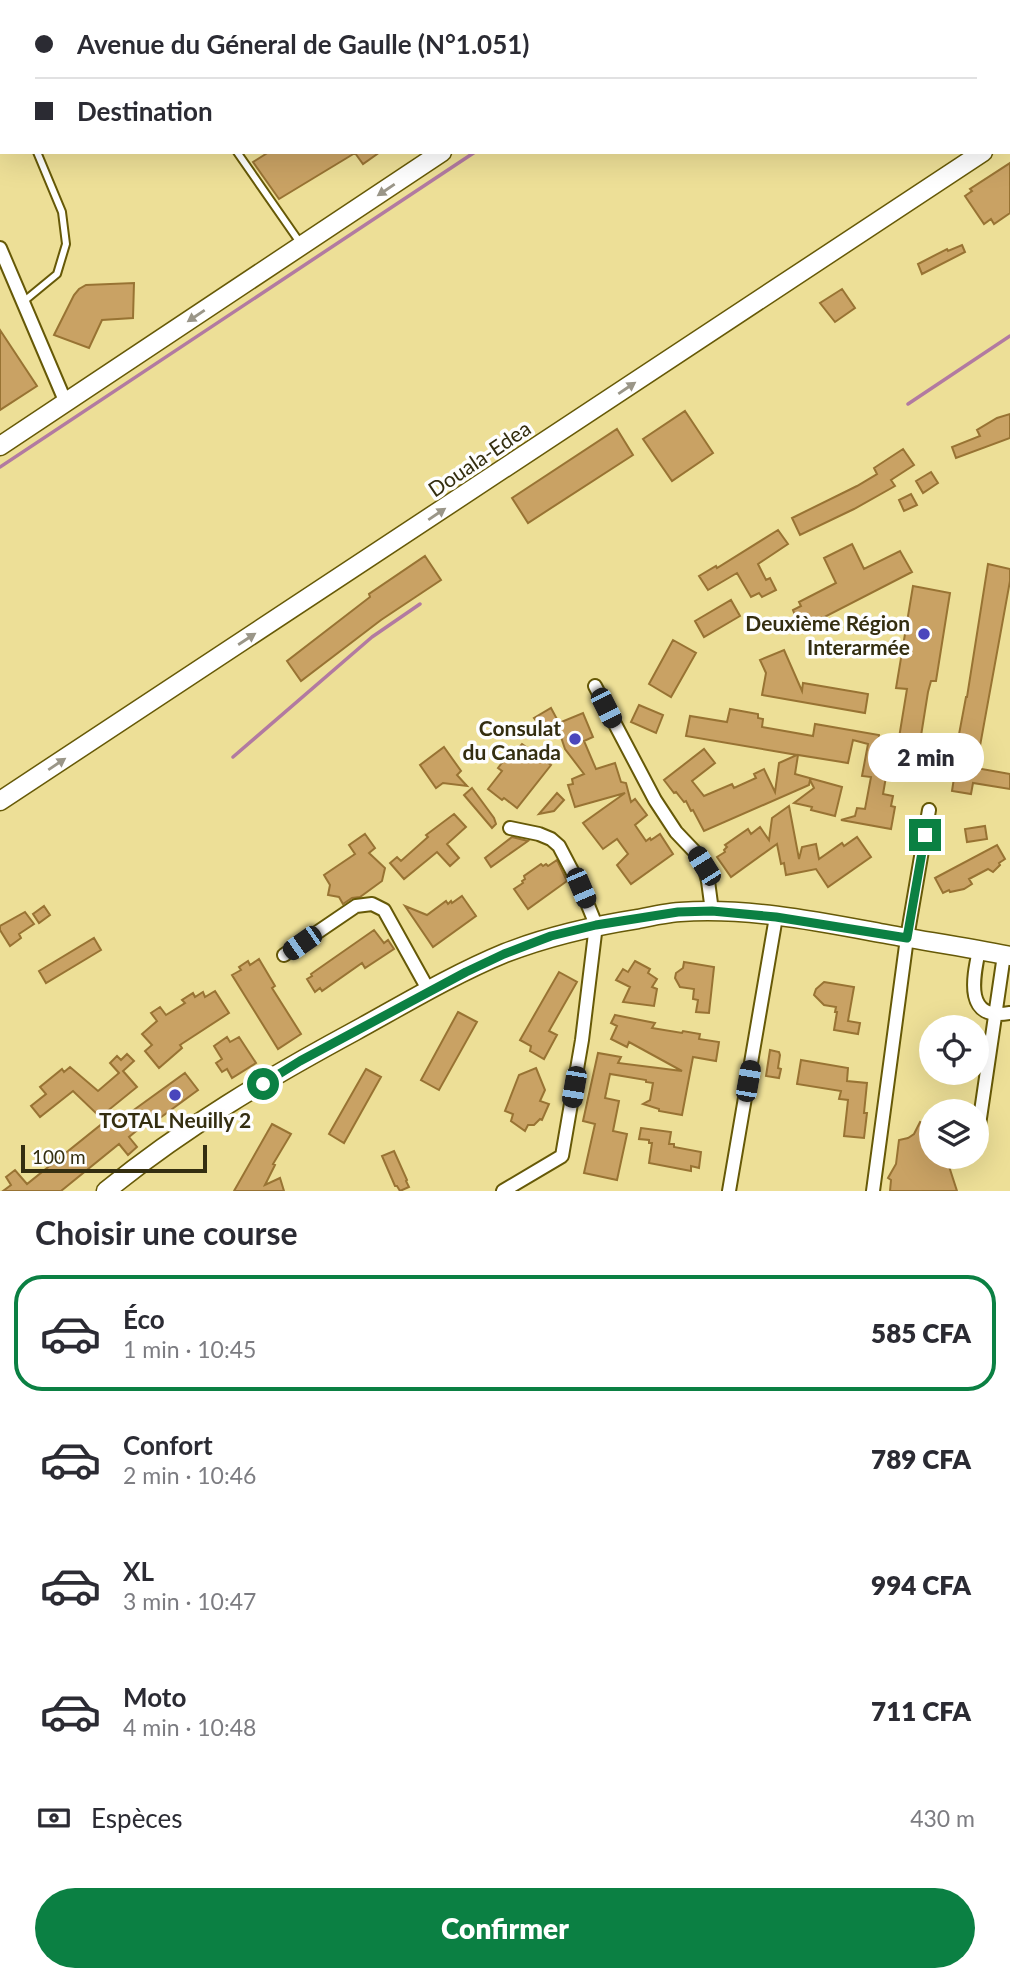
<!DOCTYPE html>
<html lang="fr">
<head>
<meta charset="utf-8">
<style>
  body { margin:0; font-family:Lato,sans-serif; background:#f7f7f7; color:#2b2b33; height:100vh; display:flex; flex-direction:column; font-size:26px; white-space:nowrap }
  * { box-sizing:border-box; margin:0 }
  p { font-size:23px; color:#7c7c81 }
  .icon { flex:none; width:38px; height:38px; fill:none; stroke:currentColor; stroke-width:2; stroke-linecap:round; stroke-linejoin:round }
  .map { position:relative; height:1191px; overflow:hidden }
  .sheet { display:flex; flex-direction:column; background:#fff; flex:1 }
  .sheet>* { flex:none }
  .top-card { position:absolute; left:0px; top:0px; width:1012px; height:154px; box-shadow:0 7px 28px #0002; display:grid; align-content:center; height:154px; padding:0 35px; background:#fff }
  .tools { position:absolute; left:919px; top:1015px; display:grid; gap:14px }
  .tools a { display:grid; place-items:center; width:70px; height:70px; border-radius:50%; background:#fff; box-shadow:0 7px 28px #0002; font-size:35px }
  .scale { position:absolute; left:21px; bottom:18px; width:186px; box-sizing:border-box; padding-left:7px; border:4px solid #342e10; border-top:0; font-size:19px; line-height:24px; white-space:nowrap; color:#342e10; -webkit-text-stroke:5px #fefefe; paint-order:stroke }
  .end { position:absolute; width:32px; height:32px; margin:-16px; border:9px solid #0b8043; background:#fff; box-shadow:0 0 0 4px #fff }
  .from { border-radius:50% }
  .bubble { position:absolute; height:49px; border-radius:24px; background:#fff; box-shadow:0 7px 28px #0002; font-size:23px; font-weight:800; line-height:49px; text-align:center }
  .car { position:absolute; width:21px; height:42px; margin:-21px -10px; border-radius:9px; box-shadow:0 0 5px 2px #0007; background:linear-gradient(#222 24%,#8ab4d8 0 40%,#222 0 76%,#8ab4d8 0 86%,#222 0) }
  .top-card b { display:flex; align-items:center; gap:24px; height:66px; font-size:26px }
  .top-card b+b { border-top:2px solid #e1e1e2 }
  .top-card i { width:18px; height:18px; background:#2b2b33 }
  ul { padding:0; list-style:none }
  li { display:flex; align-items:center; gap:21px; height:116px; margin:0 14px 10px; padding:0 21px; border:4px solid transparent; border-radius:28px }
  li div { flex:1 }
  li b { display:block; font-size:26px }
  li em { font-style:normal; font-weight:800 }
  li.current { border-color:#0b8043 }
  li>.icon { width:63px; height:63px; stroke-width:1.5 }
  h2 { padding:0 35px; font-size:32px; line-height:84px }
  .pay { display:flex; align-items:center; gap:18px; height:77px; padding:0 35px; font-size:26px }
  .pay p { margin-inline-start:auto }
  .button { display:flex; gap:14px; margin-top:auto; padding:14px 35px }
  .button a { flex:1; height:80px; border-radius:42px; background:#0b8043; color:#fff; font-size:28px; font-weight:800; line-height:80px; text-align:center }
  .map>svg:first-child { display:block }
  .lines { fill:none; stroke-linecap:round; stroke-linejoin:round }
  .stream { stroke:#b27aa1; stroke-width:3.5 }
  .building { fill:#c9a264; stroke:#987333; stroke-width:2 }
  .service-casing { stroke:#665907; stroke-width:10 }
  .minor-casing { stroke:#665907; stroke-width:16 }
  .secondary-casing { stroke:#665907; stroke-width:21 }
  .service { stroke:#fff; stroke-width:6 }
  .minor { stroke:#fff; stroke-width:12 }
  .secondary { stroke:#fff; stroke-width:18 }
  .oneway { fill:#9a9688 }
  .route { stroke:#0b8043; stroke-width:9 }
  .poi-dot { fill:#4a46bc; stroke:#fefefe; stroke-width:2.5 }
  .labels { text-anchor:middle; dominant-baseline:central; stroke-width:7; stroke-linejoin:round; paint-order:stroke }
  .street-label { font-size:21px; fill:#342e10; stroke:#fefefe }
  .poi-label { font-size:21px; font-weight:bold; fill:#342e10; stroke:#fefefe; text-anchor:end }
</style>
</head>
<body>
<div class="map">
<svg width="1010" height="1191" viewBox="0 0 1010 1191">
  <rect width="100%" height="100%" fill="#eddf97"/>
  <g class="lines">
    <path class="stream" d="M908,404l102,-68
      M0,467l475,-315
      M233,757l139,-120 48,-33"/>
  </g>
  <path class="building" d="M269,152h111l-17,12 -8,-11 -76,46 -26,-37z
    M1010,163v50l-16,11 -3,-5 -7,5 -19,-28 7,-5 -2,-2z
    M962,245l3,7 -43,22 -4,-10 29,-15 1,2z
    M134,283l-1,35 -31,2 -13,28 -35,-13 20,-40 5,-6 7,-4z
    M842,289l13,19 -20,14 -15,-19z
    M0,330l37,56 -37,24z
    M685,411l28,42 -41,28 -29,-42z
    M1010,414v24l-54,20 -4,-11 28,-11 -3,-6 20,-12z
    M617,429l16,26 -105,68 -16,-25z
    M903,449l11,16 -23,15 4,6 -41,23 -54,26 -8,-17 65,-32 20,-12 -3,-6z
    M931,472l7,11 -15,10 -7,-12z
    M911,494l6,11 -13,6 -5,-11z
    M778,530l10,14 -30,20 8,16 4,-2 6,12 -14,7 -3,-4 -8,4 -14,-24 -29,17 -9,-14 17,-10 1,2z
    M852,544l12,25 36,-18 12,21 -101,52 -4,-7 -10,4 -4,-11 8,-4 -2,-4 37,-19 -12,-25z
    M425,556l16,24 -60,40 -80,61 -14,-20 83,-64 -1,-3z
    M988,564l22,5v12l-34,187 34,6v15l-37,-6 -2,11 -19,-3 2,-13 -3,-1 15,-80h1z
    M913,586l37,7 -14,88h-5l-3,11 -8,50 6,1 -6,32 -33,-4 -4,23 10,2 -2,10 4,1 -4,22 -50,-9 14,-4 2,-8 8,1 6,-32 -9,-1 6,-32 -15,-4 -5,23 -50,-8 -3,19 47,13 -7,29 -24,-6 1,-3 -18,-4 20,-15 -4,-8 -1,5 -105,46 -11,-21 -2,1 -5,-10 -2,1 -8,-10 -2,1 -10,-13 40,-31 11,14 -23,18 12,15 28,-12 2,4 22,-10 -2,-4 10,-5 11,23 4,-29 18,-8 -111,-19 4,-20 37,6 3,-13 28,5v4l5,1 -1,8 51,9 2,-12 64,11 -1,12 19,3 10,-61 -11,-1z
    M731,600l9,16 -36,21 -9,-16z
    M673,640l23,13 -25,44 -22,-13z
    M784,650l18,41 1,-8 65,11 -3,19 -103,-18 4,-22 -6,-13z
    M639,705l24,10 -7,18 -25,-11z
    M551,708l8,15 24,-10 10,24 -9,4 12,28 19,-6 6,19 5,1 5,19 4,-3 12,16 -12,10 11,16 4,-3 1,2 9,-6 13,20 -42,30 -14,-19 11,-11 -11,-15 -14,10 -20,-26 42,-30 -50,14 -7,-22 5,-1 -1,-5 12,-5 -19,-25 -6,-18 -10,6 -15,-19z
    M522,744l29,21 -34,43 -13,-10 -2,2 -14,-11 14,-18 -4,-3 15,-20 4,2z
    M444,747l17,24 -4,4 10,11 -24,-3 -7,5 -16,-23z
    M472,788l22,30 2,6 -4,4 -28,-33z
    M557,793l7,7 -10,11 -15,3z
    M789,806l10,53 3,-12 14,-3 3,15 23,-16 2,3 13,-9 14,20 -43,30 -12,-18 -30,6 -2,-12 -3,1 -4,-20 -46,33 -14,-20 8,-5 -1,-2 3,-3 -2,-2 23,-16 3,5 9,-7 9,13 3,-22z
    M454,814l12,13 -19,17 12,14 -9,8 -13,-14 -33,27 -14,-16 7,-6 4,4 27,-24 -2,-2z
    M985,826l2,13 -20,3 -2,-13z
    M365,834l10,14 -6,5 16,15 -3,13 -22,16 -8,1 -9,6 -4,-7 -11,-2 2,-10 -6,-10 31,-21 -6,-9z
    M512,837l16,4 -37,26 -6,-9z
    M997,845l8,14 -6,4 1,2 -7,7 -5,-3 -19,10 3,5 -8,5 -14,3 -1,-2 -6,3 -8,-15z
    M557,860l10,21 -39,28 -14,-20 9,-6 -1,-2 3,-2 -1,-3 17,-12 2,2 3,-2 2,2z
    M462,896l14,20 -43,31 -28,-41 22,9 19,-14 2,3 3,-3 1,2z
    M44,906l6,9 -11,8 -6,-9z
    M25,912l9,12 -15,10 2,4 -11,8 -10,-16v-4z
    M374,930l10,13 4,-3 6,9 -29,19 -3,-5 -40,28 -2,-3 -5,4 -8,-13 5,-3 -1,-2z
    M94,938l7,12 -55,33 -7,-12z
    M259,959l16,27 -3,2 29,46 -23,15 -46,-74 9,-5 -2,-3 9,-6 2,4z
    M635,961l15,8 -2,4 9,6 -5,8 5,2 -3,17 -31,-4 7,-15 -14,-7 7,-11 5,3z
    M684,962l30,5 -5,46 -13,-1 2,-12 -5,-1 1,-10 -14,-2 -5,-9 1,-5 7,-5z
    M559,972l18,10 -28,49 8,4 -13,24 -14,-8 1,-5 -11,-6z
    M824,982l30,5 -6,34 12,2 -2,11 -24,-4 3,-18h-2l1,-5 -12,-2 -10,-10 2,-6z
    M215,991l14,22 -49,32 2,3 -23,20 -14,-17 7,-6 -10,-11 15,-13 -6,-8 9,-6 6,8 19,-12 -3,-3 11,-7 2,4 8,-5 2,5z
    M458,1012l19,10 -38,68 -18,-10z
    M615,1015l40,8 -3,5 30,5 1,-2 17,3 -1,5 20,3 -3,19 -23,-4 -11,58 -23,-4v-2l-16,-5 7,-4 3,-17 -7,-1v-2l-36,-6 -5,24 14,3 -6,30 14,3 -10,46 -33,-7 11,-49 -12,-3 15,-68 23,4 -3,6 64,8 -53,-29 -2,5 -16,-8 6,-13 -6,-3z
    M227,1037l3,5 9,-5 17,26 -24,15 -5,-9 -5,3 -6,-9 6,-4 -8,-13z
    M770,1050l9,2 1,3 -2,13 3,1 -2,9 -13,-2z
    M127,1054l7,7 -11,10 14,16 -37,30 -27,-26 -33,26 -9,-11 15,-12 -6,-7 22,-18 2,3 6,-5 28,24 21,-18 -9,-10 7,-7 4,4z
    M801,1060l47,8 -1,13 20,2 -3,30h3l-3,25 -20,-2 4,-36 -9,-1 2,-8 -44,-7z
    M536,1068l9,22 -5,11 9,3 -7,16 -2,-1 -6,6h-6l-3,6 -14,-10 2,-7 -8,-3 14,-36z
    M366,1069l15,8 -37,66 -15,-9z
    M185,1073l13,17 -49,36 -3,-3 -17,14 8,10 -9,8 -9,-11 -58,47h-58l8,-6 -5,-8 9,-7 12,14 81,-65 5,6z
    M920,1122l11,6v29h15l11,34h-67l1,-11 -3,-2 8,-14 3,-24 9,-2 6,-4z
    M272,1124l19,10 -18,30 2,1 -10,20 15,-7 4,13h-50z
    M641,1128l30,4 -2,12h5v3l27,5 -2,16 -8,-2v5l-42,-8 3,-20h-3v-3l-10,-1z
    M394,1151l13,29 -1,1 3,6 -9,4 -3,-5h-2l-13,-30z"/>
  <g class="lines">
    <g class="service-casing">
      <path id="service" d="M205,0l1,2
        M0,66l2,4
        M237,152l64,92
        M23,302l34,-28 9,-30 -4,-32 -25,-60"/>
    </g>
    <g class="minor-casing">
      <path id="minor" d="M550,0l1,2
        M0,248l66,155
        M595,686l60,114 21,32 20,21 8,13 4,15 4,30
        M979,950c-6,29 -15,71 31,63
        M284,955l72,-49 16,-2 12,6 45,81
        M979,1125l25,-170
        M503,1191l59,-35 20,-116 14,-115 -15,-37 -22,-42 -8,-7 -12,-5 -29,-6
        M729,1191l47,-274
        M873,1191l34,-253 22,-128"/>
    </g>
    <g class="secondary-casing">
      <path id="secondary" d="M668,2l3,-2
        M0,446l442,-294
        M0,801l983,-649
        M106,1191c77,-63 162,-113 249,-160 49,-27 99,-57 150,-78 44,-17 88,-27 133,-34 14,-3 28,-6 42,-7 65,-5 136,9 200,21 43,8 87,14 130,23"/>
    </g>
    <use href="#service" class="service"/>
    <use href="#minor" class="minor"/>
    <use href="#secondary" class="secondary"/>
  </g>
  <defs><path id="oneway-solid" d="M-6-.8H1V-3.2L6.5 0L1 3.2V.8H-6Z" transform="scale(1.75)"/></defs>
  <g class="oneway">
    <use href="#oneway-solid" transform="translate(386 190) rotate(146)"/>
    <use href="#oneway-solid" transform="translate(196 316) rotate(146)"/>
    <use href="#oneway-solid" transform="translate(627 388) rotate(-34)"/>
    <use href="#oneway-solid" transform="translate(437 514) rotate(-34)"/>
    <use href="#oneway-solid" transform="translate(247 639) rotate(-33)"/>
    <use href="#oneway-solid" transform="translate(57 764) rotate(-34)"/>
  </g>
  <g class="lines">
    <path class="route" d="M263,1084l37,-23 166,-89 38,-18 47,-18 45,-11 82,-13 34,-1 64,6 131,21 18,-103"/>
  </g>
  <g class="poi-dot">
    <circle cx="924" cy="634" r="7"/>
    <circle cx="575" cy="739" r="7"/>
    <circle cx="175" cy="1095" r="7"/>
  </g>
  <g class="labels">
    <g class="street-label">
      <text transform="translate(479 458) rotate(-34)">Douala-Edea</text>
    </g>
    <g class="poi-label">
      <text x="910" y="622">Deuxième Région<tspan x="910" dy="24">Interarmée</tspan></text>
      <text x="561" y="727">Consulat<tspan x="561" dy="24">du Canada</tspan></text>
      <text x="175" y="1119" text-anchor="middle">TOTAL Neuilly 2</text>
    </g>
  </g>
</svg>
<div class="tools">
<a><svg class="icon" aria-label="locate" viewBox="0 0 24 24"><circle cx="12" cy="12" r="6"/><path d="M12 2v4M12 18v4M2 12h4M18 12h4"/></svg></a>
<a><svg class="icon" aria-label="layers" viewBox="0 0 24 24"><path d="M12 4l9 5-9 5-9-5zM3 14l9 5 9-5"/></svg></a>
</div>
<div class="scale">100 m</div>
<i class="end from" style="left:263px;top:1084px"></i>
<i class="end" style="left:925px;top:835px"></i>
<div class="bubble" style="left:868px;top:733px;width:116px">2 min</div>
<i class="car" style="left:606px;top:708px;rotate:153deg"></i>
<i class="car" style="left:704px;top:866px;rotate:328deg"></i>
<i class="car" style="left:581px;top:888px;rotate:157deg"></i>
<i class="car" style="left:302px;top:943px;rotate:235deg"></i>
<i class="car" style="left:748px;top:1081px;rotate:10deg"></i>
<i class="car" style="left:574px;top:1087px;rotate:190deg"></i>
<div class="top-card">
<b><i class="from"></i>Avenue du Géneral de Gaulle (N°1.051)</b>
<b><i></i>Destination</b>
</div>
</div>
<section class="sheet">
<h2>Choisir une course</h2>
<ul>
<li class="current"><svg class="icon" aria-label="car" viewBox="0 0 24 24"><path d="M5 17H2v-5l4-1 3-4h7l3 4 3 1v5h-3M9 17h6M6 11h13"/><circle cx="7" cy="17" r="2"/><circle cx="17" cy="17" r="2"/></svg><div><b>Éco</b><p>1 min · 10:45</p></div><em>585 CFA</em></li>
<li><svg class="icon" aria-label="car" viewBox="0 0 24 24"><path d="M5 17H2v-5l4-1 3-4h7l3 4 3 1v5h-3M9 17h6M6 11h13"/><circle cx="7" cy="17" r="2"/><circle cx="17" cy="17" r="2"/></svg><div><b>Confort</b><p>2 min · 10:46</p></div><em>789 CFA</em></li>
<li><svg class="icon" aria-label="car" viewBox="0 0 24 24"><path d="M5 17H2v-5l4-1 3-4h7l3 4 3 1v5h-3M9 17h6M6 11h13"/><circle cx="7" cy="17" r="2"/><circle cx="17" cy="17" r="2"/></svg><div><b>XL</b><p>3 min · 10:47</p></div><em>994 CFA</em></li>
<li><svg class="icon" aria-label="car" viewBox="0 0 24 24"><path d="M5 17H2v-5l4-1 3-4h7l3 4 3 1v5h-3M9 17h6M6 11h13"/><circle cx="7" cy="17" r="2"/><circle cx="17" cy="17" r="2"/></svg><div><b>Moto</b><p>4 min · 10:48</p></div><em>711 CFA</em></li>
</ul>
<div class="pay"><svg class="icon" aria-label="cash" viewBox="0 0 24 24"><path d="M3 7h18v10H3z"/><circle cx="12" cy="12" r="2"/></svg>Espèces<p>430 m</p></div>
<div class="button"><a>Confirmer</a></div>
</section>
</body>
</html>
